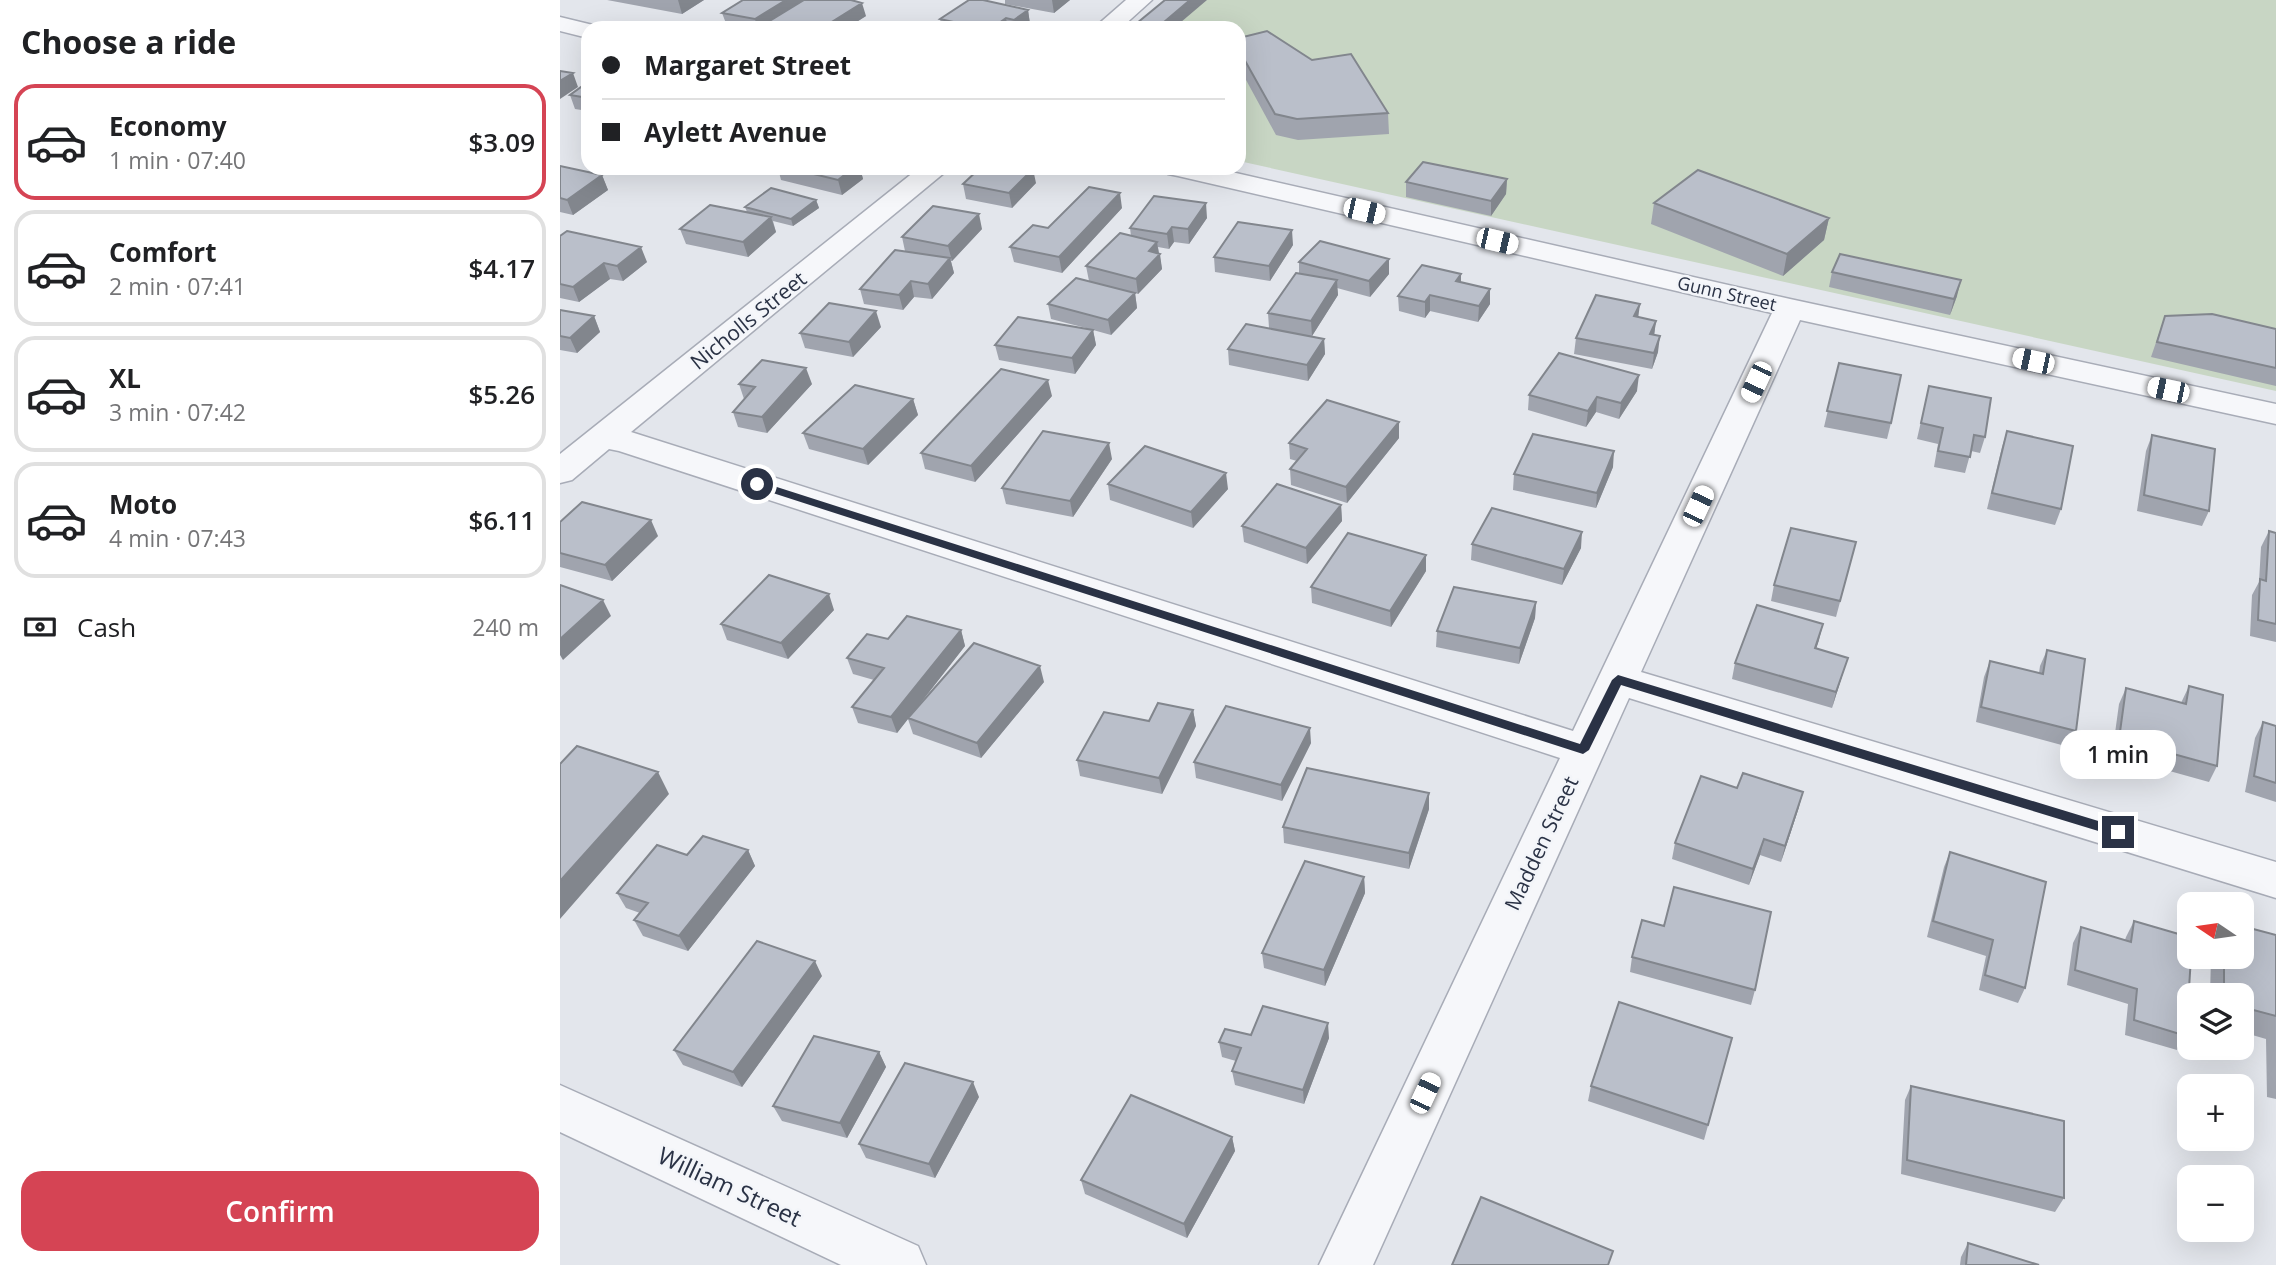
<!DOCTYPE html>
<html lang="en">
<head>
<meta charset="utf-8">
<style>
  body { margin:0; font-family:"Open Sans",sans-serif; background:#f6f6f6; color:#202124; height:100vh; display:flex; flex-direction:column; font-size:26px; white-space:nowrap }
  * { box-sizing:border-box; margin:0 }
  p { font-size:23px; color:#757577 }
  .icon { flex:none; width:38px; height:38px; fill:none; stroke:currentColor; stroke-width:2; stroke-linecap:round; stroke-linejoin:round }
  .map { position:relative; flex:1; overflow:hidden }
  .details { display:flex; flex-direction:column; background:#fff; width:560px }
  .details>* { flex:none }
  .guide { position:absolute; left:21px; top:21px; width:665px; height:154px; border-radius:21px; box-shadow:0 7px 28px #0002; display:grid; align-content:center; height:154px; padding:0 21px; background:#fff }
  .needle { width:46px; rotate:283deg }
  .fabs { position:absolute; left:1617px; top:892px; display:grid; gap:14px }
  .fabs a { display:grid; place-items:center; width:77px; height:77px; border-radius:14px; background:#fff; box-shadow:0 7px 28px #0002; font-size:35px }
  .end { position:absolute; width:32px; height:32px; margin:-16px; border:9px solid #2a3245; background:#fff; box-shadow:0 0 0 4px #fff }
  .from { border-radius:50% }
  .bubble { position:absolute; height:49px; border-radius:21px; background:#fff; box-shadow:0 7px 28px #0002; font-size:23px; font-weight:600; line-height:49px; text-align:center }
  .car { position:absolute; width:21px; height:42px; margin:-21px -10px; border-radius:9px; box-shadow:0 0 5px 2px #0007; background:linear-gradient(#fff 24%,#345 0 40%,#fff 0 76%,#345 0 86%,#fff 0) }
  .guide b { display:flex; align-items:center; gap:24px; height:66px; font-size:26px }
  .guide b+b { border-top:2px solid #e0e0e0 }
  .guide i { width:18px; height:18px; background:#202124 }
  ul { padding:0; list-style:none }
  li { display:flex; align-items:center; gap:21px; height:116px; margin:0 14px 10px; padding:0 7px; border:4px solid #e0e0e0; border-radius:21px }
  li div { flex:1 }
  li b { display:block; font-size:26px }
  li em { font-style:normal; font-weight:600 }
  li.on { border-color:#d54454 }
  li>.icon { width:63px; height:63px; stroke-width:1.5 }
  h2 { padding:0 21px; font-size:32px; line-height:84px }
  .pay { display:flex; align-items:center; gap:18px; height:77px; padding:0 21px; font-size:26px }
  .pay p { margin-inline-start:auto }
  .action { display:flex; gap:14px; margin-top:auto; padding:14px 21px }
  .action a { flex:1; height:80px; border-radius:21px; background:#d54454; color:#fff; font-size:28px; font-weight:600; line-height:80px; text-align:center }
  main { display:flex; flex:1; min-height:0 }
  .map>svg:first-child { display:block }
  .green { fill:#c8d6c4 }
  .lines { fill:none; stroke-linecap:round; stroke-linejoin:round }
  .minor-casing { stroke:#a8acb7; stroke-width:3 }
  .minor { fill:#f6f7fa; fill-rule:evenodd }
  .wall { fill:#a0a4ae }
  .shaded-wall { fill:#82868d }
  .building { fill:#babfca; stroke:#82868d; stroke-width:2 }
  .route { fill:#2a3245 }
  .labels { text-anchor:middle; dominant-baseline:central; stroke-width:5; stroke-linejoin:round; paint-order:stroke }
  .far-street-label { font-size:18px; fill:#2a3245; stroke:#f3f5f9 }
  .street-label { font-size:21px; fill:#2a3245; stroke:#f3f5f9 }
  .near-street-label { font-size:24px; fill:#2a3245; stroke:#f3f5f9 }
</style>
</head>
<body>
<main>
<section class="details">
<h2>Choose a ride</h2>
<ul>
<li class="on"><svg class="icon" aria-label="car" viewBox="0 0 24 24"><path d="M5 17H2v-5l4-1 3-4h7l3 4 3 1v5h-3M9 17h6M6 11h13"/><circle cx="7" cy="17" r="2"/><circle cx="17" cy="17" r="2"/></svg><div><b>Economy</b><p>1 min · 07:40</p></div><em>$3.09</em></li>
<li><svg class="icon" aria-label="car" viewBox="0 0 24 24"><path d="M5 17H2v-5l4-1 3-4h7l3 4 3 1v5h-3M9 17h6M6 11h13"/><circle cx="7" cy="17" r="2"/><circle cx="17" cy="17" r="2"/></svg><div><b>Comfort</b><p>2 min · 07:41</p></div><em>$4.17</em></li>
<li><svg class="icon" aria-label="car" viewBox="0 0 24 24"><path d="M5 17H2v-5l4-1 3-4h7l3 4 3 1v5h-3M9 17h6M6 11h13"/><circle cx="7" cy="17" r="2"/><circle cx="17" cy="17" r="2"/></svg><div><b>XL</b><p>3 min · 07:42</p></div><em>$5.26</em></li>
<li><svg class="icon" aria-label="car" viewBox="0 0 24 24"><path d="M5 17H2v-5l4-1 3-4h7l3 4 3 1v5h-3M9 17h6M6 11h13"/><circle cx="7" cy="17" r="2"/><circle cx="17" cy="17" r="2"/></svg><div><b>Moto</b><p>4 min · 07:43</p></div><em>$6.11</em></li>
</ul>
<div class="pay"><svg class="icon" aria-label="cash" viewBox="0 0 24 24"><path d="M3 7h18v10H3z"/><circle cx="12" cy="12" r="2"/></svg>Cash<p>240 m</p></div>
<div class="action"><a>Confirm</a></div>
</section>
<div class="map">
<svg width="1716" height="1265" viewBox="0 0 1716 1265">
  <rect width="100%" height="100%" fill="#e3e6ec"/>
  <path class="green" d="M620,0h1096v391l-1037,-230v-133h-92z"/>
  <g class="lines">
    <g class="minor-casing">
      <path id="minor" d="M566,0h26l-31,28h-27z
        M0,17l37,9 1,2h-10v10l-28,-7z
        M359,168h31l-319,264 942,299 199,-418 -594,-137 -10,-2 -4,-6h50l576,131 486,105v20l-476,-104 -159,352 635,190v36l-647,-200 -256,567h-54l241,-507 -941,-307 -10,-2 -37,31 -12,3v-29z
        M0,1085l358,161 8,19h-85l-281,-133z"/>
    </g>
    <use href="#minor" class="minor"/>
  </g>
  <path class="wall" d="M47,0h97l-22,14z
    M445,0h65l-16,13 -49,-9z
    M468,10l2,14 -6,4h-82l-2,-9z
    M162,13l144,3 -19,12h-78v-1l-2,1h-33l-7,-2z
    M679,38l149,75 1,21 -91,6 -22,-5 -37,-68z
    M28,82v29l-13,-2 -5,-14z
    M0,166l42,9 6,15 -35,25 -13,-3z
    M182,168h28l-8,5z
    M218,168h82l3,11 -21,16 -61,-15z
    M947,179l-1,15 -15,22 -85,-19v-15z
    M476,183l-24,25 -46,-9 -3,-15z
    M256,200l3,8 -26,18 -20,-5 3,11 -28,25 -62,-13 -6,-15 67,-17 -2,-5z
    M1094,203l175,15 -5,22 -41,36 -132,-52z
    M562,208l-60,65 -48,-11 -4,-15 38,-19z
    M647,218l-18,26 -15,-2 -5,7 -11,-2 4,22 -24,25 -3,-1 2,15 -26,27 -18,-5 3,15 -21,29 -76,-14 -4,-15 91,-17 -35,-9 -3,-15 41,-23 -3,-15 45,-30 -1,-8z
    M422,229l-30,32h-1l3,12 -22,26 -18,-2 -11,13 -39,-6 -4,-15 45,-38 -3,-14z
    M0,236l87,26 -24,19 -13,-2 -31,23 -19,-4z
    M733,245l-23,36 -55,-9 -1,-15z
    M739,262l90,12 -19,23 -33,-9 1,7 -26,41 12,3 1,15 -17,27 -79,-16 -1,-16 41,-21 -1,-15 31,-40z
    M1272,272l125,24 -7,19 -121,-28z
    M901,282l29,22 -12,18 -48,-11 -5,7 -26,-7 -1,-15z
    M0,310l34,6 6,16 -23,21 -17,-3z
    M1605,316l111,13v57l-125,-29z
    M1078,317l18,4 -2,14 4,17 -6,17 -78,-15 2,-16z
    M321,327l-28,30 -48,-9 -5,-15z
    M1279,363l52,60 -4,16 -63,-12z
    M179,384h73l-45,49 -29,-6 -5,-15 11,-13z
    M1369,386l56,51 -5,16 -9,-2 -6,22 -31,-6 4,-23 -21,-5z
    M1077,391l-18,28 -23,-7 -10,15 -58,-17 1,-15z
    M492,396l-77,86 -50,-13 -4,-16z
    M353,399l5,16 -50,50 -59,-16 -6,-16z
    M839,422v16l-52,65 -56,-18 -1,-16 7,-8 -7,-2 -1,-16z
    M1447,431l54,78 -6,16 -68,-16 15,-62z
    M1592,435l57,76 -7,15 -65,-15 9,-60z
    M552,459l-39,58 -67,-13 -4,-16z
    M1053,467l-17,41 -83,-18 1,-16z
    M548,484l120,5 -35,39 -83,-28z
    M781,505l1,16 -35,43 -63,-22 -2,-16z
    M0,522l98,14 -46,45 -52,-14z
    M1709,531l7,2v109l-26,-6 2,-41 7,-13 2,-35z
    M1296,542l-20,75 -65,-16 3,-16z
    M912,544l109,4 -19,37 -91,-25z
    M866,571l-35,56 -79,-24 -1,-16z
    M976,602l-1,16 -16,46 -83,-17 1,-16z
    M274,610l-46,49 -61,-19 -6,-16z
    M401,630l4,16 -49,63 128,-27 -63,76 -68,-24 -5,-15 -11,14 -39,-10 -6,-16 22,-27 -21,-6 -6,-16 41,-19z
    M1259,640l-3,9 27,24 -11,35 -100,-29 3,-16z
    M1487,650l29,81 -7,16 -93,-25 8,-45 6,-16 49,12 1,-7z
    M1629,686l28,80 -8,16 -97,-27 7,-51 7,-16 55,15z
    M633,710l3,16 -34,68 -82,-18 -3,-16 72,-39z
    M1703,722l13,4v76l-31,-10 10,-54z
    M751,743l-29,58 -86,-23 -2,-16z
    M1239,807l-18,55 -21,-7 -11,30 -77,-26 3,-16z
    M869,809l-20,60 -125,-26 -1,-16z
    M188,850l7,16 -67,85 -45,-15 -9,-16 6,-7 -14,-5 -9,-15 70,-38z
    M1390,852l75,136 -7,15 -39,-13 7,-34 -59,-19 17,-70z
    M804,877l1,16 -40,93 -61,-18 -2,-15z
    M1574,921l52,115 -9,14 -52,-15 3,-31 -61,-19 6,-42 8,-16 44,13 1,-3z
    M1716,935v164l-9,-2 -1,-58 -24,-7v-36h-32l1,-39h31z
    M1072,957l123,33 -4,15 -121,-33z
    M262,976l-80,111 -59,-22 -9,-15z
    M691,1035l78,3 -25,66 -69,-19 -3,-14 4,-10 -14,-4 -3,-15z
    M1172,1038l-28,102 -116,-39 3,-15z
    M319,1052l7,15 -39,71 -65,-17 -9,-15z
    M1351,1086l153,112 -9,14 -154,-38 4,-74z
    M419,1097l-44,81 -69,-20 -7,-14z
    M672,1137l3,14 -48,87 -102,-44 -4,-14z
    M1408,1243l71,22h-79l1,-8z"/>
  <path class="shaded-wall" d="M118,0h26l-22,14z
    M226,0h25l-43,22 1,5 -2,1h-10l-2,-9z
    M492,0h18l-16,13z
    M630,0h17l-33,28h-17z
    M302,3l4,13 -19,12h-25z
    M468,10l2,14 -6,4h-8l-2,-8z
    M446,18l2,10h-16z
    M13,73l5,14 -18,12v-18z
    M201,168h9l-8,5z
    M293,168h7l3,11 -21,16 -4,-15z
    M473,169l3,14 -24,25 -3,-15z
    M42,175l6,15 -35,25 -6,-15z
    M947,179l-1,15 -15,22v-15z
    M560,193l2,15 -60,65 -3,-16z
    M256,200l3,8 -26,18 -2,-7z
    M646,203l1,15 -18,26 -1,-15z
    M419,214l3,15 -30,32 -4,-15z
    M211,217l5,15 -28,25 -5,-15z
    M1269,218l-5,22 -41,36 4,-22z
    M612,227l2,15 -5,7 -2,-15z
    M732,230l1,15 -23,36 -1,-15z
    M597,242l2,13 1,-1 2,15 -24,25 -2,-15 13,-28z
    M81,247l6,15 -24,19 -6,-15z
    M390,258l4,15 -22,26 -4,-15z
    M829,259v15l-19,23 -1,-16z
    M44,263l6,16 -31,23 -6,-15z
    M901,274v15l-5,-8z
    M777,280l1,15 -26,41 -1,-15z
    M1401,280l-4,16 -7,19 4,-16z
    M351,281l3,16 -11,13 -4,-15z
    M930,289v15l-12,18 1,-16z
    M575,293l2,15 -26,27 -3,-15z
    M870,295v16l-5,7v-16z
    M1080,304l-2,15 -4,-3z
    M316,311l5,16 -28,30 -4,-15z
    M34,316l6,16 -23,21 -7,-15z
    M1096,321l-2,15 -4,-2z
    M533,330l3,15 -21,29 -3,-16z
    M1100,336l-2,16 -6,17 2,-16z
    M764,339l1,15 -17,27 -1,-16z
    M246,368l6,16 -45,49 -5,-16z
    M1079,375l-2,16 -18,28 2,-16z
    M488,380l4,16 -77,86 -4,-16z
    M1037,397l-1,15 -10,15 2,-16z
    M353,399l5,16 -50,50 -5,-16z
    M839,422v16l-52,65 -1,-16z
    M549,443l3,16 -39,58 -3,-16z
    M1054,451l-1,16 -17,41 1,-15z
    M666,473l2,16 -35,39 -2,-16z
    M781,505l1,16 -35,43 -1,-16z
    M91,520l7,16 -46,45 -7,-16z
    M1022,532l-1,16 -19,37 2,-16z
    M866,555v16l-35,56 -1,-16z
    M269,594l5,16 -46,49 -7,-16z
    M43,600l8,16 -48,44 -3,-5v-16z
    M976,602l-1,16 -16,46 1,-16z
    M1263,624l-4,16 -8,24 4,-16z
    M401,630l4,16 -68,87 -6,-16z
    M1288,658l-5,15 -11,35 4,-16z
    M480,666l4,16 -63,76 -4,-15z
    M633,710l3,16 -34,68 -3,-16z
    M750,728l1,15 -29,58 -1,-16z
    M98,772l11,22 -109,125v-38z
    M1243,792l-4,15 -18,55 4,-16z
    M869,793v16l-20,60v-16z
    M1204,839l-4,16 -11,30 4,-16z
    M188,850l7,16 -67,85 -9,-15z
    M804,877l1,16 -40,93 -1,-16z
    M255,961l7,15 -80,111 -9,-15z
    M768,1023l1,15 -25,66 -1,-14z
    M319,1052l7,15 -39,71 -7,-15z
    M413,1082l6,15 -44,81 -6,-14z
    M672,1137l3,14 -48,87 -3,-14z"/>
  <path class="building" d="M183,0h43l-31,19 -33,-6z
    M244,0h47l11,3 -40,25h-30l-24,-6z
    M409,0h14l45,10 -14,10 -8,-2 -14,10h-12l-40,-9z
    M605,0h25l-33,28h-26z
    M707,31l45,29 39,-6 37,59 -91,6 -22,-5 -36,-64v-12z
    M0,71l13,2 -13,8z
    M28,82v16l-18,-3z
    M863,162l84,17 -16,22 -85,-19z
    M0,166l42,9 -35,25 -7,-2z
    M229,168h64l-15,12z
    M420,168h50l3,1 -24,24 -46,-9z
    M1138,170l131,48 -42,36 -133,-51z
    M529,187l31,6 -61,64 -49,-10 23,-22 15,3z
    M211,188l45,12 -25,19 -46,-12z
    M594,196l52,7 -18,26 -16,-2 -5,7 -37,-6z
    M150,205l61,12 -28,25 -63,-13z
    M373,206l46,8 -31,32 -46,-9z
    M678,222l54,8 -23,36 -55,-9z
    M7,231l74,16 -24,19 -13,-3 -31,24 -13,-3v-48z
    M560,233l37,9 -8,9 11,3 -24,25 -50,-13z
    M760,241l69,18 -20,22 -70,-19z
    M335,250l55,8 -22,26 -17,-3 -12,14 -39,-6z
    M1280,254l121,26 -7,19 -122,-27z
    M862,265l39,9 -5,7 34,8 -11,17 -49,-11 -5,7 -27,-6z
    M736,273l41,7 -26,41 -43,-8z
    M516,278l59,15 -27,27 -60,-16z
    M1036,295l44,9 -6,12 22,5 -6,13 10,2 -6,17 -78,-15z
    M269,303l47,8 -27,31 -49,-9z
    M0,310l34,6 -24,22 -10,-2z
    M1652,314l64,15v39l-119,-26 8,-26z
    M458,317l75,13 -21,28 -77,-13z
    M686,324l78,15 -17,26 -79,-16z
    M999,353l80,22 -18,28 -24,-6 -9,14 -59,-16z
    M202,360l44,8 -44,49 -29,-5 22,-25 -16,-3z
    M1279,363l62,12 -10,48 -64,-12z
    M441,369l47,11 -77,86 -50,-13z
    M295,385l58,14 -50,50 -60,-16z
    M1369,386l62,12 -6,39 -11,-2 -4,22 -32,-6 5,-23 -22,-5z
    M767,400l72,22 -53,65 -56,-18 17,-20 -18,-6z
    M483,431l66,12 -39,58 -68,-13z
    M1447,431l66,15 -12,63 -69,-16z
    M973,434l81,17 -17,42 -83,-19z
    M1592,435l63,14 -6,62 -65,-16z
    M585,446l81,27 -35,39 -83,-28z
    M717,484l64,21 -35,43 -64,-22z
    M22,502l69,18 -46,45 -45,-12v-31z
    M932,508l90,24 -18,37 -92,-25z
    M1231,528l65,14 -16,59 -66,-16z
    M1709,531l7,2v91l-18,-4 2,-41 6,2z
    M788,533l78,22 -36,56 -79,-24z
    M209,575l60,19 -48,49 -60,-19z
    M0,585l43,15 -43,39z
    M894,587l82,15 -16,46 -83,-17z
    M1197,605l66,19 -8,24 33,10 -12,34 -101,-29z
    M347,616l54,14 -70,87 -39,-10 32,-39 -37,-10 20,-24 21,5z
    M414,643l66,23 -63,77 -69,-25z
    M1487,650l38,9 -9,72 -95,-24 9,-46 53,13z
    M1629,686l34,9 -6,71 -98,-27 7,-51 60,16z
    M598,703l35,7 -34,68 -82,-18 27,-48 45,9z
    M666,706l84,22 -29,57 -87,-23z
    M1703,722l13,4v57l-22,-7z
    M17,746l81,26 -98,109v-117z
    M747,768l122,25 -20,60 -126,-26z
    M1183,773l60,19 -18,54 -21,-7 -11,30 -78,-26 26,-67 36,12z
    M143,836l45,14 -69,86 -45,-16 14,-17 -31,-10 40,-48 30,10z
    M1390,852l96,30 -21,106 -40,-13 8,-35 -60,-19z
    M745,861l59,16 -40,93 -62,-17z
    M1114,887l97,25 -16,78 -123,-33 10,-37 22,6z
    M1574,921l55,16v20h2l-5,79 -52,-16 3,-31 -62,-19 6,-43 50,15z
    M1682,926l34,9v81l-34,-9v-11h-18v-39h18z
    M197,941l58,20 -82,111 -59,-22z
    M1059,1002l113,36 -24,87 -117,-39z
    M703,1006l65,17 -25,67 -71,-19 9,-23 -22,-6 6,-13 26,6z
    M254,1036l65,16 -39,71 -67,-17z
    M345,1063l68,19 -44,82 -70,-20z
    M1351,1086l153,35v77l-157,-38z
    M571,1095l101,42 -48,87 -103,-44z
    M921,1197l132,54 -5,14h-156z
    M1408,1243l71,22h-73z"/>
  <path class="route" d="M194,482h7l819,262 32,-64 6,-5 500,152 6,5 -6,5 -497,-152 -32,65 -6,4 -829,-267z"/>
  <g class="labels">
    <g class="far-street-label">
      <text transform="translate(1167 293) rotate(13)">Gunn Street</text>
    </g>
    <g class="street-label">
      <text transform="translate(188 320) rotate(-39)">Nicholls Street</text>
      <text transform="translate(981 843) rotate(-65)">Madden Street</text>
    </g>
    <g class="near-street-label">
      <text transform="translate(170 1186) rotate(25)">William Street</text>
    </g>
  </g>
</svg>
<div class="fabs">
<a><svg class="needle" viewBox="-14 -14 28 28"><path d="M0-13l5 13h-10z" fill="#e53935"/><path d="M0 13l5-13h-10z" fill="#757577"/></svg></a>
<a><svg class="icon" aria-label="layers" viewBox="0 0 24 24"><path d="M12 4l9 5-9 5-9-5zM3 14l9 5 9-5"/></svg></a>
<a>+</a>
<a>−</a>
</div>
<i class="end from" style="left:197px;top:484px"></i>
<i class="end" style="left:1558px;top:832px"></i>
<div class="bubble" style="left:1500px;top:730px;width:116px">1 min</div>
<i class="car" style="left:804px;top:211px;rotate:103deg"></i>
<i class="car" style="left:937px;top:241px;rotate:103deg"></i>
<i class="car" style="left:1473px;top:361px;rotate:282deg"></i>
<i class="car" style="left:1196px;top:382px;rotate:205deg"></i>
<i class="car" style="left:1608px;top:390px;rotate:282deg"></i>
<i class="car" style="left:1138px;top:506px;rotate:25deg"></i>
<i class="car" style="left:865px;top:1093px;rotate:25deg"></i>
<div class="guide">
<b><i class="from"></i>Margaret Street</b>
<b><i></i>Aylett Avenue</b>
</div>
</div>
</main>
</body>
</html>
